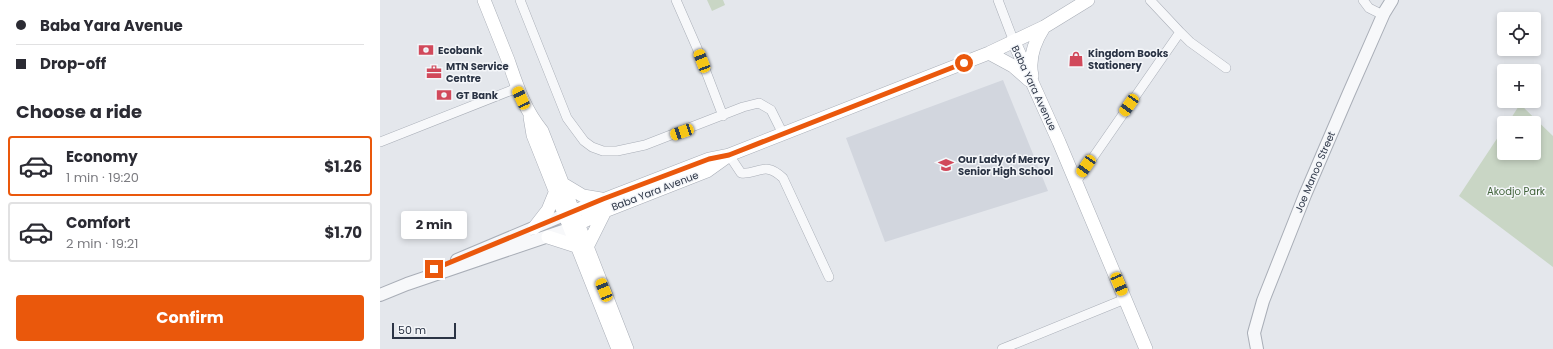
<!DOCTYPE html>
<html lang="en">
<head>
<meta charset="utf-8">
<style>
  body { margin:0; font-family:Poppins,sans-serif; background:#f2f2f3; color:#2b2b33; height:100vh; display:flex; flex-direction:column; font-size:15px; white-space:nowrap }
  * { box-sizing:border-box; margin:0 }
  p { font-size:13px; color:#7c7c81 }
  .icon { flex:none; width:22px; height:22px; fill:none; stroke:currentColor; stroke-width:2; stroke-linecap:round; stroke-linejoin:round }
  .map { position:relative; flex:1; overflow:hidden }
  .drawer { display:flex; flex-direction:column; background:#fff; width:380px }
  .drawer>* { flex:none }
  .guide { display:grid; align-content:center; height:88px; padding:0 16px; background:#fff }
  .fabs { position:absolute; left:1117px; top:12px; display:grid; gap:8px }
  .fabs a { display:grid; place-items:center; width:44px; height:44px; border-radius:4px; background:#fff; box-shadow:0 2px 6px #0003; font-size:20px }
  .scale { position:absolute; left:12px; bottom:10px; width:64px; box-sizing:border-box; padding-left:4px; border:2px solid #2b3445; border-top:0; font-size:11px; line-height:14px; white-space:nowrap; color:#2b3445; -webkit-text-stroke:3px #f4f6f9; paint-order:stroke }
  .end { position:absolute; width:18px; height:18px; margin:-9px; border:5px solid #ea580c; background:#fff; box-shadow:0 0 0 2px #fff }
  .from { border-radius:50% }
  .bubble { position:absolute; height:28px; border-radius:4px; background:#fff; box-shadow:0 2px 6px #0003; font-size:13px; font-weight:700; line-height:28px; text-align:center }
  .car { position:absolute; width:12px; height:24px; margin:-12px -6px; border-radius:5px; box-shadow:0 0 3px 1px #0007; background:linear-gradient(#f5c518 24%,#345 0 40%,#f5c518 0 76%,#345 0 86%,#f5c518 0) }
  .guide b { display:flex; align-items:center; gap:14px; height:38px; font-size:15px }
  .guide b+b { border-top:1px solid #e1e1e2 }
  .guide i { width:10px; height:10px; background:#2b2b33 }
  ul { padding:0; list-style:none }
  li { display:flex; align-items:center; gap:12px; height:60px; margin:0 8px 6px; padding:0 8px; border:2px solid #e1e1e2; border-radius:4px }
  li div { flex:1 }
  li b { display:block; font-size:15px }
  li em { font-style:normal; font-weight:700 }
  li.on { border-color:#ea580c }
  li>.icon { width:36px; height:36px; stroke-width:1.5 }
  h2 { padding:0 16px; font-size:18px; line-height:48px }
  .primary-button { display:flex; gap:8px; margin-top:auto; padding:8px 16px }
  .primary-button a { flex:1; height:46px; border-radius:4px; background:#ea580c; color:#fff; font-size:16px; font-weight:700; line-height:46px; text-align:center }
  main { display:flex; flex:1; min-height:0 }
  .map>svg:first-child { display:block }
  .built { fill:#d2d6de }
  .green { fill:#c9d6c5 }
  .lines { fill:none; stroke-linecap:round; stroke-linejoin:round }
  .minor-casing { stroke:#a9aeb7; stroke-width:10 }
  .tertiary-casing { stroke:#a9aeb7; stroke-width:14 }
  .secondary-casing { stroke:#a9aeb7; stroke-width:14 }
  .minor { stroke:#f7f8fa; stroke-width:9 }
  .tertiary { stroke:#f7f8fa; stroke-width:12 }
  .secondary { stroke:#fff; stroke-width:13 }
  .route { stroke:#ea580c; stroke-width:5 }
  .labels { text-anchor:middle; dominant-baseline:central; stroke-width:3; stroke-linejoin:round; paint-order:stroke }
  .poi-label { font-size:10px; font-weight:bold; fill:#2b3445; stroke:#f4f6f9; text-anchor:start }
  .street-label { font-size:10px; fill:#2b3445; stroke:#f4f6f9 }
  .park-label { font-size:10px; fill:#3f6138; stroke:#f4f6f9 }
</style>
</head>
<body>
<main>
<section class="drawer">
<div class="guide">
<b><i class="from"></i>Baba Yara Avenue</b>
<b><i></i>Drop-off</b>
</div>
<h2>Choose a ride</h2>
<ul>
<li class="on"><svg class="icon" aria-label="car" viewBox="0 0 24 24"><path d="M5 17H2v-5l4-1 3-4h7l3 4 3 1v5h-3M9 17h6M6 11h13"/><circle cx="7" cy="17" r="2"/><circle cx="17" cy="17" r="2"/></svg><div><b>Economy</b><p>1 min · 19:20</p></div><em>$1.26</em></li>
<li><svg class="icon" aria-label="car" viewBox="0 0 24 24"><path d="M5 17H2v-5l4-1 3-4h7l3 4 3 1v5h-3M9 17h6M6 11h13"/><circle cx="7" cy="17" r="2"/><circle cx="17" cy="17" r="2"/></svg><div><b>Comfort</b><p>2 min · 19:21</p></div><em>$1.70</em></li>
</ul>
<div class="primary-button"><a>Confirm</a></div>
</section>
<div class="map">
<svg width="1173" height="349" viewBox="0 0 1173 349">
  <rect width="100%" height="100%" fill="#e4e7ec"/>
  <path class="built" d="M623,80l45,111 -163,51 -39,-104z"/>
  <path class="green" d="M327,0h16l2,5 -13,6z
    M1140,104l33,32v131l-94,-71 45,-68v25h30v-30h-26z"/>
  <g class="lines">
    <g class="minor-casing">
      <path id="minor" d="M140,0l47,118 17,23 8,6 11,4h14l28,-6 98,-38 16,-4 12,7 12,24
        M296,0l21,48 26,68
        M618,0l16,42
        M770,0l30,32
        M983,0l6,8 14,7
        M0,142l137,-54
        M349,155l12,18c17,2 23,-13 42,5l46,99
        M696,182l104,-150 10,10 36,26
        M622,349l123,-50"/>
    </g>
    <g class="tertiary-casing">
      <path id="tertiary" d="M77,260l107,-45
        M0,295l27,-11 162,-55
        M877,349l-3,-16 9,-32 42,-106 43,-100 36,-82 8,-13"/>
    </g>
    <g class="secondary-casing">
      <path id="secondary" d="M104,0c8,20 16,40 24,60 9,26 16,49 34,71l85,218
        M634,42l45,100 87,207
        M609,53l24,13 16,14
        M652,76c-4,-18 3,-35 12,-49
        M150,117l3,18 85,214
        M183,184l20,12 18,3
        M184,215l145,-56 20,-4 260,-102 55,-26 44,-27
        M192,227l33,-16 102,-40 21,-15
        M154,228l14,-18 7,-17
        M168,237l28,9
        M207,247l18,-36"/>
    </g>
    <use href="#minor" class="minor"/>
    <use href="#tertiary" class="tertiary"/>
    <use href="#secondary" class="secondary"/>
  </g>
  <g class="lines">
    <path class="route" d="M54,269l169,-70 106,-40 20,-4 235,-92"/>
  </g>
  <defs>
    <g id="bank-bare" transform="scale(1.2)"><path d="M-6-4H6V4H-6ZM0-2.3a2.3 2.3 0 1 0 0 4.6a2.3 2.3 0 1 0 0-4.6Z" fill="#d1495b" stroke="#f4f6f9" stroke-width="2.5" paint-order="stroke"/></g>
    <g id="shop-bare" transform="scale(1.2)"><path d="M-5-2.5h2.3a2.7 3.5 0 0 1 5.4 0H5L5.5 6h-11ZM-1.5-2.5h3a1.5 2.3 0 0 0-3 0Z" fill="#d1495b" stroke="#f4f6f9" stroke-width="2.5" paint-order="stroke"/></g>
    <g id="office-bare" transform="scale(1.2)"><path d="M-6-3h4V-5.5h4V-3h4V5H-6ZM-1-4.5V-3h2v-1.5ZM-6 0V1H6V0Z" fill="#d1495b" stroke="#f4f6f9" stroke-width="2.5" paint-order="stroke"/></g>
    <g id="school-bare" transform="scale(1.2)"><path d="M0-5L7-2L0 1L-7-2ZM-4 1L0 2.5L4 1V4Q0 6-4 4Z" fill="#d1495b" stroke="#f4f6f9" stroke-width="2.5" paint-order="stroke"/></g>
  </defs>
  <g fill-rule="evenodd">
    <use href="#bank-bare" x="46" y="50"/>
    <use href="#shop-bare" x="696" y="59"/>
    <use href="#office-bare" x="54" y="72"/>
    <use href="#bank-bare" x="64" y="95"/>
    <use href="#school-bare" x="566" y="165"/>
  </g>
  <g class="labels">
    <g class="poi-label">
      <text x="58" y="50">Ecobank</text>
      <text x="708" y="53">Kingdom Books<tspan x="708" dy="12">Stationery</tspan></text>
      <text x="66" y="66">MTN Service<tspan x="66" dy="12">Centre</tspan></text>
      <text x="76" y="95">GT Bank</text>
      <text x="578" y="159">Our Lady of Mercy<tspan x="578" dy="12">Senior High School</tspan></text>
    </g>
    <g class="street-label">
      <text transform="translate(654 88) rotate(65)">Baba Yara Avenue</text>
      <text transform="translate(935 172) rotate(-67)">Joe Manoo Street</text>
      <text transform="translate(275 191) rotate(-21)">Baba Yara Avenue</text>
    </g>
    <g class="park-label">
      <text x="1136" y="191">Akodjo Park</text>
    </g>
  </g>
</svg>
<div class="fabs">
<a><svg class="icon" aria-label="locate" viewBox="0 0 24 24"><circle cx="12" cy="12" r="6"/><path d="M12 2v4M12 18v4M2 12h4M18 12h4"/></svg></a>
<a>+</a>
<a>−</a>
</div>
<div class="scale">50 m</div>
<i class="end from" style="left:584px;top:63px"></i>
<i class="end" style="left:54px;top:269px"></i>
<div class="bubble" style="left:21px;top:211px;width:66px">2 min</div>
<i class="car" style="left:322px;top:61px;rotate:339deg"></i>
<i class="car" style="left:141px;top:98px;rotate:335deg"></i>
<i class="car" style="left:749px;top:105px;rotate:215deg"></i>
<i class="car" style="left:302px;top:132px;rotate:251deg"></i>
<i class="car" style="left:706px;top:166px;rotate:215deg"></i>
<i class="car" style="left:739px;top:284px;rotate:157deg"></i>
<i class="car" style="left:224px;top:290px;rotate:338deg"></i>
</div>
</main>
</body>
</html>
